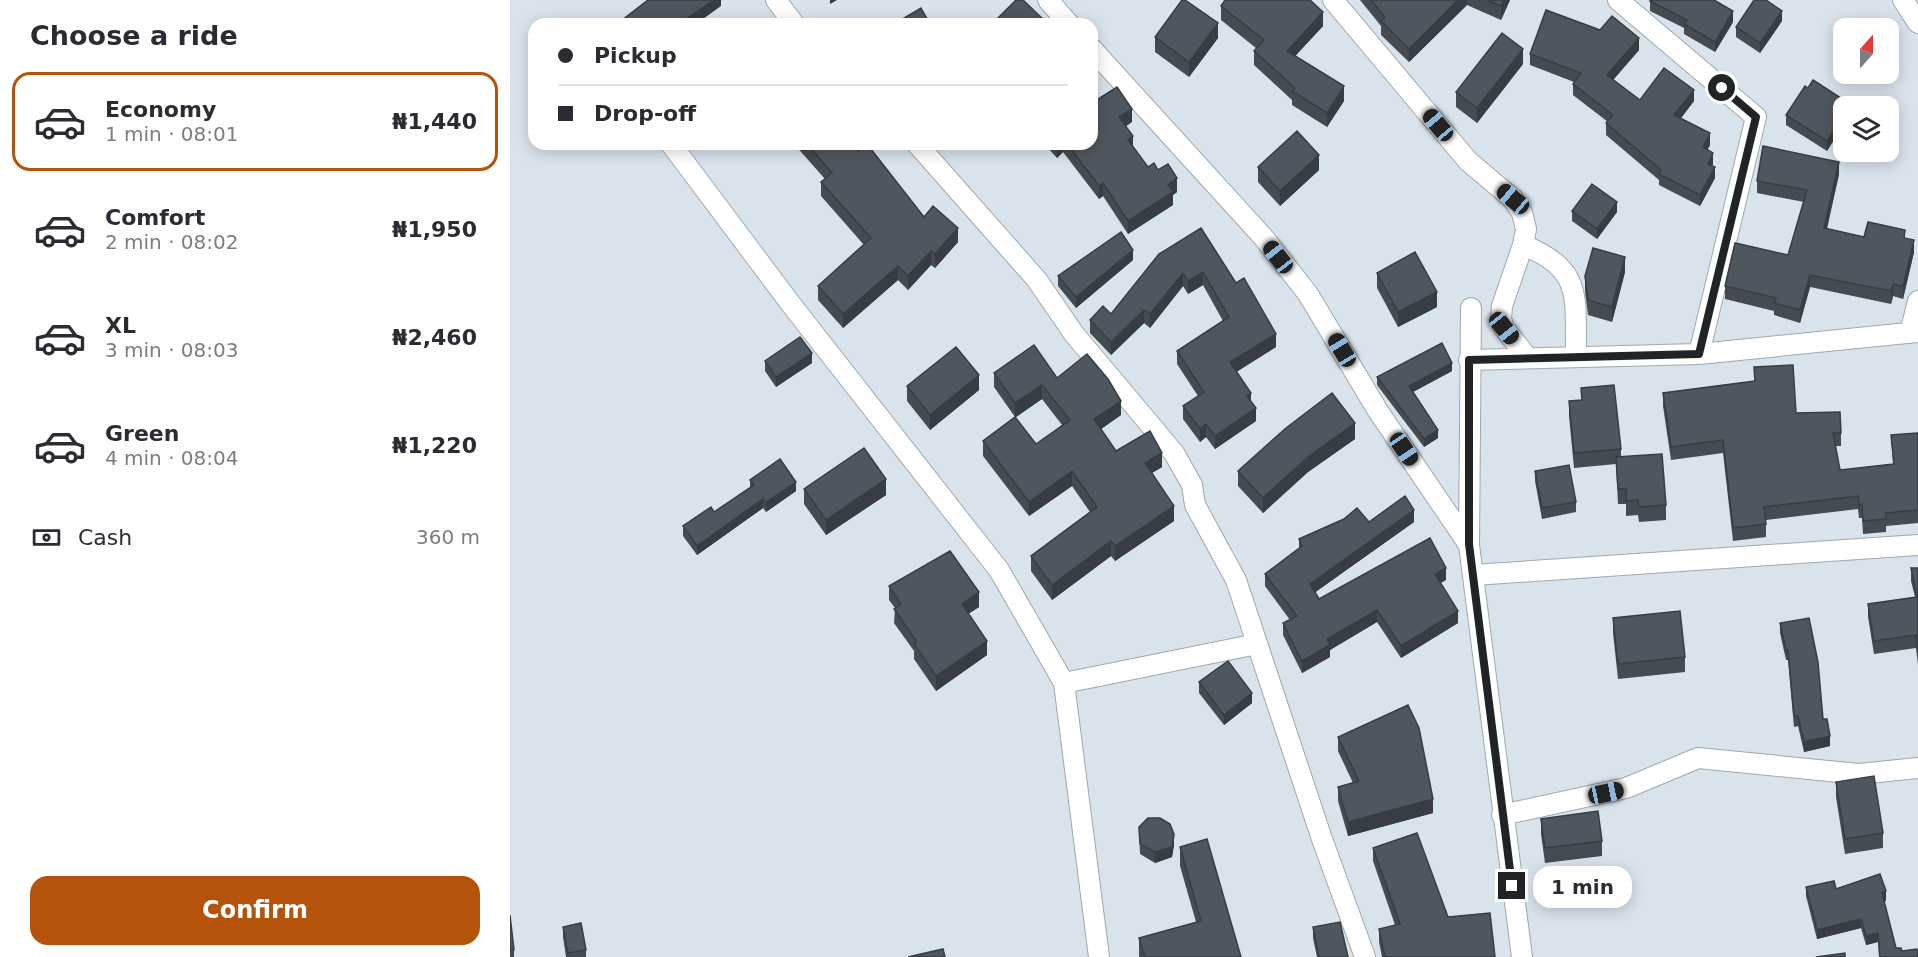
<!DOCTYPE html>
<html lang="en">
<head>
<meta charset="utf-8">
<style>
  body { margin:0; font-family:"DejaVu Sans",sans-serif; background:#f2f2f3; color:#2b2b33; height:100vh; display:flex; flex-direction:column; font-size:22px; white-space:nowrap }
  * { box-sizing:border-box; margin:0 }
  p { font-size:20px; color:#7c7c81 }
  .icon { flex:none; width:33px; height:33px; fill:none; stroke:currentColor; stroke-width:2; stroke-linecap:round; stroke-linejoin:round }
  .map { position:relative; flex:1; overflow:hidden }
  .drawer { display:flex; flex-direction:column; background:#fff; width:510px }
  .drawer>* { flex:none }
  .banner { position:absolute; left:18px; top:18px; width:570px; height:132px; border-radius:18px; box-shadow:0 3px 15px #0003; display:grid; align-content:center; height:132px; padding:0 30px; background:#fff }
  .needle { width:39px; rotate:21deg }
  .fabs { position:absolute; left:1323px; top:18px; display:grid; gap:12px }
  .fabs a { display:grid; place-items:center; width:66px; height:66px; border-radius:12px; background:#fff; box-shadow:0 3px 15px #0003; font-size:30px }
  .end { position:absolute; width:27px; height:27px; margin:-14px; border:8px solid #212427; background:#fff; box-shadow:0 0 0 3px #fff }
  .from { border-radius:50% }
  .bubble { position:absolute; height:42px; border-radius:18px; background:#fff; box-shadow:0 3px 15px #0003; font-size:20px; font-weight:700; line-height:42px; text-align:center }
  .car { position:absolute; width:18px; height:36px; margin:-18px -9px; border-radius:8px; box-shadow:0 0 4px 2px #0007; background:linear-gradient(#222 24%,#8ab4d8 0 40%,#222 0 76%,#8ab4d8 0 86%,#222 0) }
  .banner b { display:flex; align-items:center; gap:21px; height:57px; font-size:22px }
  .banner b+b { border-top:2px solid #e1e1e2 }
  .banner i { width:15px; height:15px; background:#2b2b33 }
  ul { padding:0; list-style:none }
  li { display:flex; align-items:center; gap:18px; height:99px; margin:0 12px 9px; padding:0 18px; border:3px solid transparent; border-radius:18px }
  li div { flex:1 }
  li b { display:block; font-size:22px }
  li em { font-style:normal; font-weight:700 }
  li.current { border-color:#b45309 }
  li>.icon { width:54px; height:54px; stroke-width:1.5 }
  h2 { padding:0 30px; font-size:27px; line-height:72px }
  .pay { display:flex; align-items:center; gap:15px; height:66px; padding:0 30px; font-size:22px }
  .pay p { margin-inline-start:auto }
  .button { display:flex; gap:12px; margin-top:auto; padding:12px 30px }
  .button a { flex:1; height:69px; border-radius:18px; background:#b45309; color:#fff; font-size:24px; font-weight:700; line-height:69px; text-align:center }
  main { display:flex; flex:1; min-height:0 }
  .map>svg:first-child { display:block }
  .lines { fill:none; stroke-linecap:round; stroke-linejoin:round }
  .street-casing { stroke:#9fa8b0; stroke-width:22 }
  .street { stroke:#fff; stroke-width:20 }
  .wall { fill:#444b51; fill-rule:evenodd }
  .shaded-wall { fill:#373d42 }
  .building { fill:#4f575e; stroke:#373d42; stroke-width:1.5 }
  .route { stroke:#212427; stroke-width:8 }
</style>
</head>
<body>
<main>
<section class="drawer">
<h2>Choose a ride</h2>
<ul>
<li class="current"><svg class="icon" aria-label="car" viewBox="0 0 24 24"><path d="M5 17H2v-5l4-1 3-4h7l3 4 3 1v5h-3M9 17h6M6 11h13"/><circle cx="7" cy="17" r="2"/><circle cx="17" cy="17" r="2"/></svg><div><b>Economy</b><p>1 min · 08:01</p></div><em>₦1,440</em></li>
<li><svg class="icon" aria-label="car" viewBox="0 0 24 24"><path d="M5 17H2v-5l4-1 3-4h7l3 4 3 1v5h-3M9 17h6M6 11h13"/><circle cx="7" cy="17" r="2"/><circle cx="17" cy="17" r="2"/></svg><div><b>Comfort</b><p>2 min · 08:02</p></div><em>₦1,950</em></li>
<li><svg class="icon" aria-label="car" viewBox="0 0 24 24"><path d="M5 17H2v-5l4-1 3-4h7l3 4 3 1v5h-3M9 17h6M6 11h13"/><circle cx="7" cy="17" r="2"/><circle cx="17" cy="17" r="2"/></svg><div><b>XL</b><p>3 min · 08:03</p></div><em>₦2,460</em></li>
<li><svg class="icon" aria-label="car" viewBox="0 0 24 24"><path d="M5 17H2v-5l4-1 3-4h7l3 4 3 1v5h-3M9 17h6M6 11h13"/><circle cx="7" cy="17" r="2"/><circle cx="17" cy="17" r="2"/></svg><div><b>Green</b><p>4 min · 08:04</p></div><em>₦1,220</em></li>
</ul>
<div class="pay"><svg class="icon" aria-label="cash" viewBox="0 0 24 24"><path d="M3 7h18v10H3z"/><circle cx="12" cy="12" r="2"/></svg>Cash<p>360 m</p></div>
<div class="button"><a>Confirm</a></div>
</section>
<div class="map">
<svg width="1408" height="957" viewBox="0 0 1408 957">
  <rect width="100%" height="100%" fill="#d9e3ec"/>
  <g class="lines">
    <g class="street-casing">
      <path id="street" d="M266,0l18,24
        M538,0l21,24
        M823,0l135,161 45,38 9,14 4,16 -3,16 -21,61 -1,13 3,9 23,29
        M1108,0l138,117 -57,237
        M1393,0l15,23
        M582,49l172,189 44,56 70,117 91,134
        M161,144l119,159 209,267 65,113 35,274
        M407,144l120,136 37,54 100,119 18,32 3,20 41,75 86,259 43,118
        M1013,245c61,24 52,53 53,111
        M961,308l-2,237 53,412
        M1400,333l8,-32
        M959,360l230,-6 219,-22
        M964,575l444,-30
        M554,683l193,-39
        M992,815l124,-27 72,-30 161,16 59,-6"/>
    </g>
    <use href="#street" class="street"/>
  </g>
  <path class="wall" d="M850,0h150l-9,20 -34,-15 -58,57 -28,-27v-9z
    M1140,1l83,21 -18,30 -31,-18v-6l-34,-17z
    M711,6l102,20 -28,30 49,45 -17,26 -35,-22v-5l-38,-35v-14l2,-3 -35,-28z
    M1272,21l-22,32 -24,-16v-10z
    M645,37l63,1 -29,39 -34,-25z
    M1129,50l-26,30 27,20 54,1 -13,17 29,27 -3,5 6,14 -1,2 3,12 -15,28 -41,-21v-5l-53,-45v-12l2,-1 -35,-27v-11l1,-2 -44,-17v-11z
    M1013,64l-46,59 -21,-16v-15z
    M1340,106l-23,45 -41,-26v-10z
    M622,122l-6,4 7,21 15,20 10,3 19,22 -4,3v10l-45,29 -25,-38 -4,3 -36,-47 -6,6 -11,-12v-2h46z
    M284,144h58l72,73 34,25 -23,26 -4,-3 -23,25 -10,-10 -55,48 -25,-28v-14l46,-41 -43,-49v-14l4,-3z
    M748,167l61,3 -39,36 -22,-24z
    M1329,174l-12,55 37,8 41,1 9,14 -11,47 -10,-3 -2,8 -81,-17 -10,36 -26,-8v-4l-49,-12v-13l63,-31 16,-53 -47,-9v-12z
    M1062,211l45,1 -20,27 -25,-18z
    M691,228l75,119 -40,25 15,29 5,20 -41,28 -9,-12 -6,5 -17,-23v-13l15,-10 -21,-32v-13l46,-30 -20,-36 -15,9 -5,-8 -33,42 -6,-5 -33,32 -21,-22v-13l21,-6z
    M623,260l-57,48 -18,-22v-10z
    M1115,272l-13,50 -24,-7 -3,-24v-15z
    M867,273l60,34 -39,20 -21,-39z
    M255,361l47,2 -36,24 -11,-16z
    M1244,367l42,46 45,20v13h-6l5,24 53,-6 -2,-29 27,-2v90l-32,3v6l-23,2 -1,-16h-3l-1,-9 -92,11v17l-33,4 -10,-88 -52,7 -8,-54v-13l91,-12z
    M942,371l-39,21 25,46 -14,9 -47,-62v-8z
    M484,373l63,5 64,37 -20,14 15,22 46,16 -10,6 22,48 -59,40 -4,-5 -59,44 -21,-29v-15l59,-44 -18,-26 -43,30 -46,-60v-15l32,-24 -21,-30zM532,399l20,26 -26,19 -21,-27z
    M397,386l72,4 -49,40 -23,-29z
    M1071,388l40,61v7l45,49v15l-27,2 -1,-7 -12,1v-12h-8l-2,-40 -42,4 -5,-52v-15l12,-1z
    M845,439l-47,33 -45,41 -25,-27v-15z
    M1025,471l41,31v10l-34,7 -7,-38z
    M240,480l46,11 -30,21 -3,-4 -66,47 -14,-19v-10l31,-14 36,-25z
    M294,489l82,6 -60,40 -22,-31z
    M859,522h45l-99,70 4,7 127,-19 -6,3 18,40 -57,35 -24,-36 -47,28v7l-28,16 -19,-38v-12l7,-3 -25,-34v-12l34,-25v-10z
    M1401,568h7v97l-2,-17 -42,6 -6,-37v-13l47,-7 -4,-16z
    M379,586l90,21 -11,7 19,41 -51,36 -22,-32v-8l-20,-28 1,-15 -6,-8z
    M1103,618l72,39v15l-67,7 -5,-46z
    M1270,623l43,96 7,27 -26,6 -6,-26 -4,1 -6,-67h-2l-6,-27z
    M689,682l53,21 -28,22 -25,-32z
    M828,737l95,76 -85,23 -10,-35v-14l15,-4 -15,-32z
    M1326,782l47,51v15l-38,6 -9,-57z
    M1031,819l61,22v15l-57,7 -4,-29z
    M629,827l35,18 -2,12 -17,6 -15,-9z
    M670,847l61,110h-102v-19l57,-16 -16,-56z
    M863,848l75,69 47,40h-113l-3,-15v-13l16,-4 -22,-64z
    M1296,887l30,2 50,12h-2l12,47 22,9h-39l-1,-15 -12,3 -5,-17 -44,11 -11,-43z
    M0,915l4,35v7h-4z
    M53,927l23,23v7h-20l-3,-20z
    M803,927l35,30h-31l-4,-19z"/>
  <path class="shaded-wall" d="M204,0h7v6l-25,18h-17z
    M320,0h7l-7,4z
    M948,0h9v5l-58,57v-13z
    M994,0h6l-9,20v-14z
    M1223,11v11l-18,30v-10z
    M1272,11v10l-22,32v-10z
    M813,12v14l-36,39v-14z
    M708,23v15l-29,39v-15z
    M1129,38v12l-32,37v-12z
    M1013,49v15l-46,59v-15z
    M585,61v10l-3,3v-10z
    M834,86v15l-17,26v-14z
    M1184,90v11l-20,26v-12z
    M622,109v13l-13,9v-14z
    M1334,115v10l-17,26v-10z
    M1200,133v12l-7,13v-11z
    M623,136v14l-5,-10z
    M547,144h6v8l-6,6z
    M1203,153v11l-5,11v-11z
    M809,155v15l-39,36v-15z
    M1329,162v12l-15,66v-12z
    M1205,167v11l-15,28v-11z
    M667,178v14l-4,3v10l-45,29v-13l40,-36z
    M593,183v13l-4,3v-13z
    M1107,202v10l-20,27v-10z
    M448,228v14l-23,26v-14z
    M1404,240v12l-11,47v-13z
    M623,250v10l-57,48v-11z
    M421,251v14l-23,25v-14z
    M1115,257v15l-13,50v-15z
    M388,266v14l-55,48v-14z
    M693,272v13l-15,9v-13z
    M673,273v13l-33,42v-14z
    M1300,275v12l-10,36v-13z
    M1383,284v12l-2,8v-13z
    M927,292v15l-39,20v-15z
    M634,310v13l-33,32v-13z
    M766,334v13l-46,29v-14z
    M302,353v10l-36,24v-10z
    M942,363v8l-43,23v-8z
    M469,375v15l-49,40v-15z
    M532,385v14l-27,19v-15z
    M741,393v13l-4,-10z
    M611,401v14l-27,19v-15z
    M746,408v13l-41,28v-13z
    M845,423v16l-47,33 -45,41v-15l45,-41z
    M696,424v13l-6,5v-13z
    M928,430v8l-14,9v-8z
    M652,453v14l-17,10v-14z
    M562,471v15l-43,30v-14z
    M376,479v16l-60,40v-15z
    M286,482v9l-30,21v-10z
    M253,499v9l-66,47v-9z
    M664,506v15l-59,40v-15z
    M904,510v12l-104,74v-12z
    M601,541v15l-59,44v-15z
    M936,568v12l-11,6v-12z
    M469,592v15l-17,11v-14z
    M867,610v12l-47,28v7l-28,16v-12l25,-22z
    M948,611v12l-57,35v-12z
    M477,641v14l-51,36v-15z
    M742,693v10l-28,22v-10z
    M1320,736v10l-26,6v-10z
    M923,799v14l-85,23v-14z
    M664,834v11l-2,12 -17,6v-11z
    M1376,891v10l-4,1v-9z
    M1351,919v9l-44,11v-9z
    M1368,933v9l-12,3v-9z"/>
  <path class="building" d="M138,0h66l-35,24h-62z
    M506,0h7l25,24h-46l-5,-5z
    M672,0h3l33,23 -29,39 -34,-25z
    M715,0h85l13,12 -36,39 57,35 -17,27 -35,-22 3,-3 -41,-37 10,-11 -43,-34z
    M861,0h87l-49,49 -28,-28 4,-4z
    M977,0h17l-3,6z
    M1140,0h64l19,11 -18,31 -31,-18 3,-4 -37,-19z
    M1244,0h12l16,11 -22,32 -24,-16z
    M411,8l9,16h-36z
    M1036,10l54,20 12,-14 27,22 -32,37 33,25 24,-32 30,22 -20,25 36,18 -7,14 10,6 -5,11 7,3 -15,28 -41,-21 2,-4 -55,-47 7,-8 -40,-31 8,-11 -51,-19z
    M992,33l21,16 -46,59 -21,-16z
    M1303,80l37,24 -1,2h-5v9l-17,26 -41,-26 19,-29 3,2z
    M607,87l15,22 -13,8 14,19 -5,4 20,27 6,-4 4,7 10,-6 9,14 -9,7 5,7 -45,29 -25,-38 -4,3 -32,-42h25v-41z
    M787,131l22,24 -39,36 -22,-24z
    M297,144h45l6,7 9,-7 57,73 9,-11 25,22 -23,26 -4,-3 -23,25 -10,-10 -55,48 -25,-28 53,-48 -50,-56 11,-9z
    M1253,146l76,16 -15,66 40,9 4,-15 37,8 -1,8 10,2 -11,46 -10,-2 -2,7 -81,-16 -10,35 -26,-7 2,-5 -51,-12 10,-43 53,12 19,-65 -50,-9z
    M1082,184l25,18 -20,27 -25,-18z
    M691,228l35,55 8,-5 32,56 -46,28 21,31 -4,3 9,12 -41,28 -9,-12 -6,5 -17,-23 21,-14 -27,-41 52,-34 -26,-45 -15,9 -5,-8 -33,41 -6,-4 -33,32 -21,-22 13,-14 8,8 48,-60z
    M611,232l12,18 -57,47 -18,-21z
    M1083,248l32,9 -13,50 -24,-7 -3,-24z
    M905,252l22,40 -39,20 -21,-39z
    M290,337l12,16 -36,24 -11,-16z
    M932,343l10,20 -43,23 29,44 -14,9 -47,-62z
    M524,345l23,33 30,-24 21,25 13,22 -27,18 22,32 34,-20 12,22 -17,10 29,43 -59,40 -4,-5 -59,44 -21,-29 66,-49 -25,-36 -43,31 -46,-61 32,-24 21,27 34,-24 -28,-35 -27,18 -21,-30z
    M446,347l23,28 -49,40 -23,-29z
    M1283,365l3,48 44,-1 1,21h-8l7,37 54,-6 -3,-29 27,-2v77l-32,3v6l-23,2 -1,-17 -3,1 -1,-9 -94,11 2,17 -33,4 -10,-88 -52,7 -8,-54 92,-12 -1,-14z
    M1104,385l7,64 -47,4 -5,-52 13,-1 -1,-12z
    M822,393l23,30 -47,34 -45,41 -25,-27 48,-43z
    M354,448l22,31 -60,41 -22,-31z
    M1152,454l4,51 -27,2 -1,-7 -12,1v-12h-8l-2,-32z
    M270,459l16,23 -30,20 -3,-3 -66,47 -14,-20 28,-19 3,5 40,-27 -4,-5z
    M1059,465l7,37 -34,6 -7,-37z
    M895,496l9,14 -104,74 9,15 111,-61 16,30 -11,6 23,37 -57,35 -24,-36 -50,29 3,6 -28,16 -19,-38 14,-7 -32,-42 37,-28 -3,-7 45,-20 13,-11 12,14z
    M440,551l29,41 -17,12 25,37 -51,35 -22,-32 3,-2 -23,-33 7,-5 -12,-18z
    M1401,568h7v84l-2,-17 -42,6 -6,-37 49,-7z
    M1170,611l5,46 -67,7 -5,-46z
    M1299,618l9,44 5,57h4l3,17 -26,6 -6,-26h-4l-6,-66h-2l-6,-27z
    M718,661l24,32 -28,22 -25,-33z
    M898,705l11,23 14,71 -85,23 -10,-35 21,-6 -21,-44z
    M1364,776l9,57 -38,6 -9,-57z
    M1088,811l4,30 -57,7 -4,-29z
    M638,818h12l10,6 4,10 -2,13 -17,5 -15,-8 -1,-17z
    M907,833l31,84 42,-4 5,44h-110l-6,-28 21,-5 -27,-76z
    M697,839l34,118h-97h1l-6,-19 62,-17 -21,-74z
    M1370,874l6,17 -4,2 14,55h5l1,3 15,-2 1,8h-38l-2,-24 -12,3 -5,-17 -44,11 -11,-43 28,-6 2,8z
    M0,915l4,35 -4,1z
    M830,922l8,35h-29l-6,-30z
    M71,923l5,27 -18,3 -5,-26z
    M433,949l2,8h-37z
    M1335,953v4h-29z"/>
  <g class="lines">
    <path class="route" d="M1002,886l-43,-342v-184l230,-6 57,-237 -34,-29"/>
  </g>
</svg>
<div class="fabs">
<a><svg class="needle" viewBox="-14 -14 28 28"><path d="M0-13l5 13h-10z" fill="#e53935"/><path d="M0 13l5-13h-10z" fill="#7c7c81"/></svg></a>
<a><svg class="icon" aria-label="layers" viewBox="0 0 24 24"><path d="M12 4l9 5-9 5-9-5zM3 14l9 5 9-5"/></svg></a>
</div>
<i class="end from" style="left:1212px;top:88px"></i>
<i class="end" style="left:1002px;top:886px"></i>
<div class="bubble" style="left:1023px;top:866px;width:99px">1 min</div>
<i class="car" style="left:928px;top:125px;rotate:320deg"></i>
<i class="car" style="left:1003px;top:199px;rotate:310deg"></i>
<i class="car" style="left:768px;top:257px;rotate:322deg"></i>
<i class="car" style="left:994px;top:328px;rotate:141deg"></i>
<i class="car" style="left:832px;top:350px;rotate:329deg"></i>
<i class="car" style="left:894px;top:449px;rotate:146deg"></i>
<i class="car" style="left:1096px;top:793px;rotate:78deg"></i>
<div class="banner">
<b><i class="from"></i>Pickup</b>
<b><i></i>Drop-off</b>
</div>
</div>
</main>
</body>
</html>
